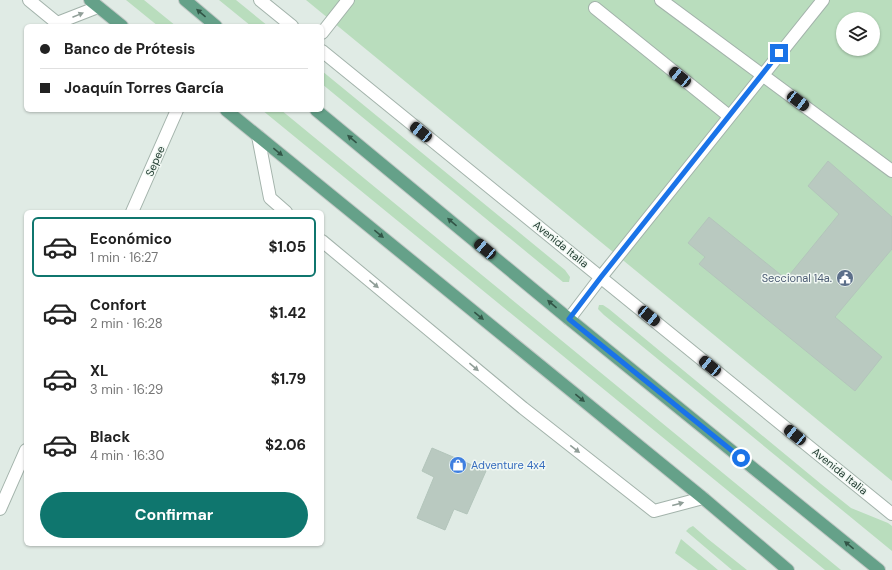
<!DOCTYPE html>
<html lang="es">
<head>
<meta charset="utf-8">
<style>
  body { margin:0; font-family:"DM Sans",sans-serif; background:#f2f2f2; color:#222; height:100vh; display:flex; flex-direction:column; font-size:15px; white-space:nowrap }
  * { box-sizing:border-box; margin:0 }
  p { font-size:13px; color:#767676 }
  .icon { flex:none; width:22px; height:22px; fill:none; stroke:currentColor; stroke-width:2; stroke-linecap:round; stroke-linejoin:round }
  .map { position:relative; flex:1; overflow:hidden }
  .drawer { position:absolute; left:24px; top:210px; width:300px; height:336px; display:flex; flex-direction:column; background:#fff; border-radius:6px; box-shadow:0 1px 3px #0004 }
  .drawer>* { flex:none }
  .guide { position:absolute; left:24px; top:24px; width:300px; height:88px; border-radius:6px; box-shadow:0 1px 3px #0004; display:grid; align-content:center; height:88px; padding:0 16px; background:#fff }
  .fabs { position:absolute; left:836px; top:12px; display:grid; gap:8px }
  .fabs a { display:grid; place-items:center; width:44px; height:44px; border-radius:50%; background:#fff; box-shadow:0 1px 3px #0004; font-size:20px }
  .end { position:absolute; width:18px; height:18px; margin:-9px; border:5px solid #1a73e8; background:#fff; box-shadow:0 0 0 2px #fff }
  .from { border-radius:50% }
  .car { position:absolute; width:12px; height:24px; margin:-12px -6px; border-radius:5px; box-shadow:0 0 3px 1px #0007; background:linear-gradient(#222 24%,#8ab4d8 0 40%,#222 0 76%,#8ab4d8 0 86%,#222 0) }
  .guide b { display:flex; align-items:center; gap:14px; height:38px; font-size:15px }
  .guide b+b { border-top:1px solid #e0e0e0 }
  .guide i { width:10px; height:10px; background:#222 }
  ul { padding:7px 0 0; list-style:none }
  li { display:flex; align-items:center; gap:12px; height:60px; margin:0 8px 6px; padding:0 8px; border:2px solid transparent; border-radius:6px }
  li div { flex:1 }
  li b { display:block; font-size:15px }
  li em { font-style:normal; font-weight:700 }
  li.selected { border-color:#0f766e }
  li>.icon { width:36px; height:36px; stroke-width:1.5 }
  .action { display:flex; gap:8px; margin-top:auto; padding:8px 16px }
  .action a { flex:1; height:46px; border-radius:24px; background:#0f766e; color:#fff; font-size:16px; font-weight:700; line-height:46px; text-align:center }
  .map>svg:first-child { display:block }
  .green { fill:#b9ddbd; fill-rule:evenodd }
  .building { fill:#b9c9c0; stroke:#b3c5bb }
  .lines { fill:none; stroke-linecap:round; stroke-linejoin:round }
  .lane-casing { stroke:#a3b3ab; stroke-width:14 }
  .street-casing { stroke:#a3b3ab; stroke-width:14 }
  .primary-casing { stroke:#c1c8c5; stroke-width:14 }
  .lane { stroke:#fff; stroke-width:12 }
  .street { stroke:#fff; stroke-width:12 }
  .primary { stroke:#65a189; stroke-width:12 }
  .oneway { fill:#325547 }
  .oneway2 { fill:#909e98 }
  .route { stroke:#1a73e8; stroke-width:5 }
  .labels { text-anchor:middle; dominant-baseline:central; stroke-width:3; stroke-linejoin:round; paint-order:stroke }
  .street-label { font-size:11px; fill:#213c31; stroke:#f1f8f3 }
  .service-label { font-size:11px; fill:#4e5e75; stroke:#f1f8f3; text-anchor:end }
  .shop-label { font-size:11px; fill:#366cbe; stroke:#f1f8f3; text-anchor:start }
</style>
</head>
<body>
<div class="map">
<svg width="892" height="570" viewBox="0 0 892 570">
  <rect width="100%" height="100%" fill="#e0ebe5"/>
  <path class="green" d="M126,0h18l32,26h-18z
    M219,0h17l32,26h-17z
    M306,0h586v481zM843,19h30v30h-30z
    M322,71l243,199 5,7 -1,5h-6l-241,-198z
    M262,110h19l560,460h-16z
    M599,305h4l6,4 212,175 30,24 37,15 4,3v25l-288,-236 -6,-6z
    M693,526l15,13 39,31h-15l-46,-39 3,-3z
    M681,539l37,31h-20l-23,-17z"/>
  <path class="building" d="M828,161l64,56v32l-57,68 47,40 -27,34 -156,-127 6,-7 -17,-14 21,-26 77,62 53,-65 -31,-28z
    M432,448l54,23 -19,43 -13,-5 -9,21 -28,-12 17,-41 -12,-6z"/>
  <g class="lines">
    <g class="lane-casing">
      <path id="lane" d="M661,0l231,171
        M595,8l134,108
        M322,33l26,-33
        M601,277l222,-277"/>
    </g>
    <g class="street-casing">
      <path id="street" d="M29,0l28,23 41,-16
        M260,0l32,26
        M322,51l570,463
        M258,136l12,62 16,14
        M132,212l45,-102
        M322,241l201,167 131,103 49,-13
        M569,319l32,-42
        M0,509l26,-59"/>
    </g>
    <g class="primary-casing">
      <path id="primary" d="M90,0l32,26
        M185,0l31,26
        M226,110l477,388 85,72
        M316,110l253,209 310,251"/>
    </g>
    <use href="#lane" class="lane"/>
    <use href="#street" class="street"/>
    <use href="#primary" class="primary"/>
  </g>
  <defs><path id="oneway-solid" d="M-6-.8H1V-3.2L6.5 0L1 3.2V.8H-6Z"/></defs>
  <g class="oneway">
    <use href="#oneway-solid" transform="translate(201 13) rotate(-140)"/>
    <use href="#oneway-solid" transform="translate(352 139) rotate(-140)"/>
    <use href="#oneway-solid" transform="translate(278 152) rotate(39)"/>
    <use href="#oneway-solid" transform="translate(452 222) rotate(-140)"/>
    <use href="#oneway-solid" transform="translate(379 234) rotate(39)"/>
    <use href="#oneway-solid" transform="translate(552 304) rotate(-140)"/>
    <use href="#oneway-solid" transform="translate(479 316) rotate(39)"/>
    <use href="#oneway-solid" transform="translate(580 398) rotate(39)"/>
    <use href="#oneway-solid" transform="translate(849 545) rotate(-141)"/>
  </g>
  <g class="oneway2">
    <use href="#oneway-solid" transform="translate(78 15) rotate(-22)"/>
    <use href="#oneway-solid" transform="translate(374 284) rotate(40)"/>
    <use href="#oneway-solid" transform="translate(474 367) rotate(40)"/>
    <use href="#oneway-solid" transform="translate(575 449) rotate(38)"/>
    <use href="#oneway-solid" transform="translate(678 504) rotate(-15)"/>
  </g>
  <g class="lines">
    <path class="route" d="M741,458l-172,-139 32,-42 178,-224"/>
  </g>
  <defs>
    <g id="civic-disc" transform="scale(0.9)"><circle r="9.5" fill="#5c6f8a" stroke="#f1f8f3"/><path d="M-.6-6.5H3V-4.5H.6V-3L4-1V1h2V6H-6V1h2V-1L-.6-3ZM-1.2 2.5V6h2.4V2.5Z" fill="#fff"/></g>
    <g id="shop-disc" transform="scale(0.9)"><circle r="9.5" fill="#3f7fe0" stroke="#f1f8f3"/><path d="M-5-2.5h2.3a2.7 3.5 0 0 1 5.4 0H5L5.5 6h-11ZM-1.5-2.5h3a1.5 2.3 0 0 0-3 0Z" fill="#fff"/></g>
  </defs>
  <g fill-rule="evenodd">
    <use href="#civic-disc" x="845" y="278"/>
    <use href="#shop-disc" x="458" y="465"/>
  </g>
  <g class="labels">
    <g class="street-label">
      <text transform="translate(155 161) rotate(-66)">Sepee</text>
      <text transform="translate(561 244) rotate(39)">Avenida Italia</text>
      <text transform="translate(840 471) rotate(39)">Avenida Italia</text>
    </g>
    <g class="service-label">
      <text x="832" y="278">Seccional 14a.</text>
    </g>
    <g class="shop-label">
      <text x="471" y="465">Adventure 4x4</text>
    </g>
  </g>
</svg>
<div class="fabs">
<a><svg class="icon" aria-label="layers" viewBox="0 0 24 24"><path d="M12 4l9 5-9 5-9-5zM3 14l9 5 9-5"/></svg></a>
</div>
<i class="end from" style="left:741px;top:458px"></i>
<i class="end" style="left:779px;top:53px"></i>
<i class="car" style="left:680px;top:77px;rotate:309deg"></i>
<i class="car" style="left:798px;top:101px;rotate:127deg"></i>
<i class="car" style="left:421px;top:132px;rotate:309deg"></i>
<i class="car" style="left:485px;top:249px;rotate:310deg"></i>
<i class="car" style="left:649px;top:316px;rotate:129deg"></i>
<i class="car" style="left:710px;top:366px;rotate:309deg"></i>
<i class="car" style="left:795px;top:435px;rotate:309deg"></i>
<div class="guide">
<b><i class="from"></i>Banco de Prótesis</b>
<b><i></i>Joaquín Torres García</b>
</div>
<section class="drawer">
<ul>
<li class="selected"><svg class="icon" aria-label="car" viewBox="0 0 24 24"><path d="M5 17H2v-5l4-1 3-4h7l3 4 3 1v5h-3M9 17h6M6 11h13"/><circle cx="7" cy="17" r="2"/><circle cx="17" cy="17" r="2"/></svg><div><b>Económico</b><p>1 min · 16:27</p></div><em>$1.05</em></li>
<li><svg class="icon" aria-label="car" viewBox="0 0 24 24"><path d="M5 17H2v-5l4-1 3-4h7l3 4 3 1v5h-3M9 17h6M6 11h13"/><circle cx="7" cy="17" r="2"/><circle cx="17" cy="17" r="2"/></svg><div><b>Confort</b><p>2 min · 16:28</p></div><em>$1.42</em></li>
<li><svg class="icon" aria-label="car" viewBox="0 0 24 24"><path d="M5 17H2v-5l4-1 3-4h7l3 4 3 1v5h-3M9 17h6M6 11h13"/><circle cx="7" cy="17" r="2"/><circle cx="17" cy="17" r="2"/></svg><div><b>XL</b><p>3 min · 16:29</p></div><em>$1.79</em></li>
<li><svg class="icon" aria-label="car" viewBox="0 0 24 24"><path d="M5 17H2v-5l4-1 3-4h7l3 4 3 1v5h-3M9 17h6M6 11h13"/><circle cx="7" cy="17" r="2"/><circle cx="17" cy="17" r="2"/></svg><div><b>Black</b><p>4 min · 16:30</p></div><em>$2.06</em></li>
</ul>
<div class="action"><a>Confirmar</a></div>
</section>
</div>
</body>
</html>
